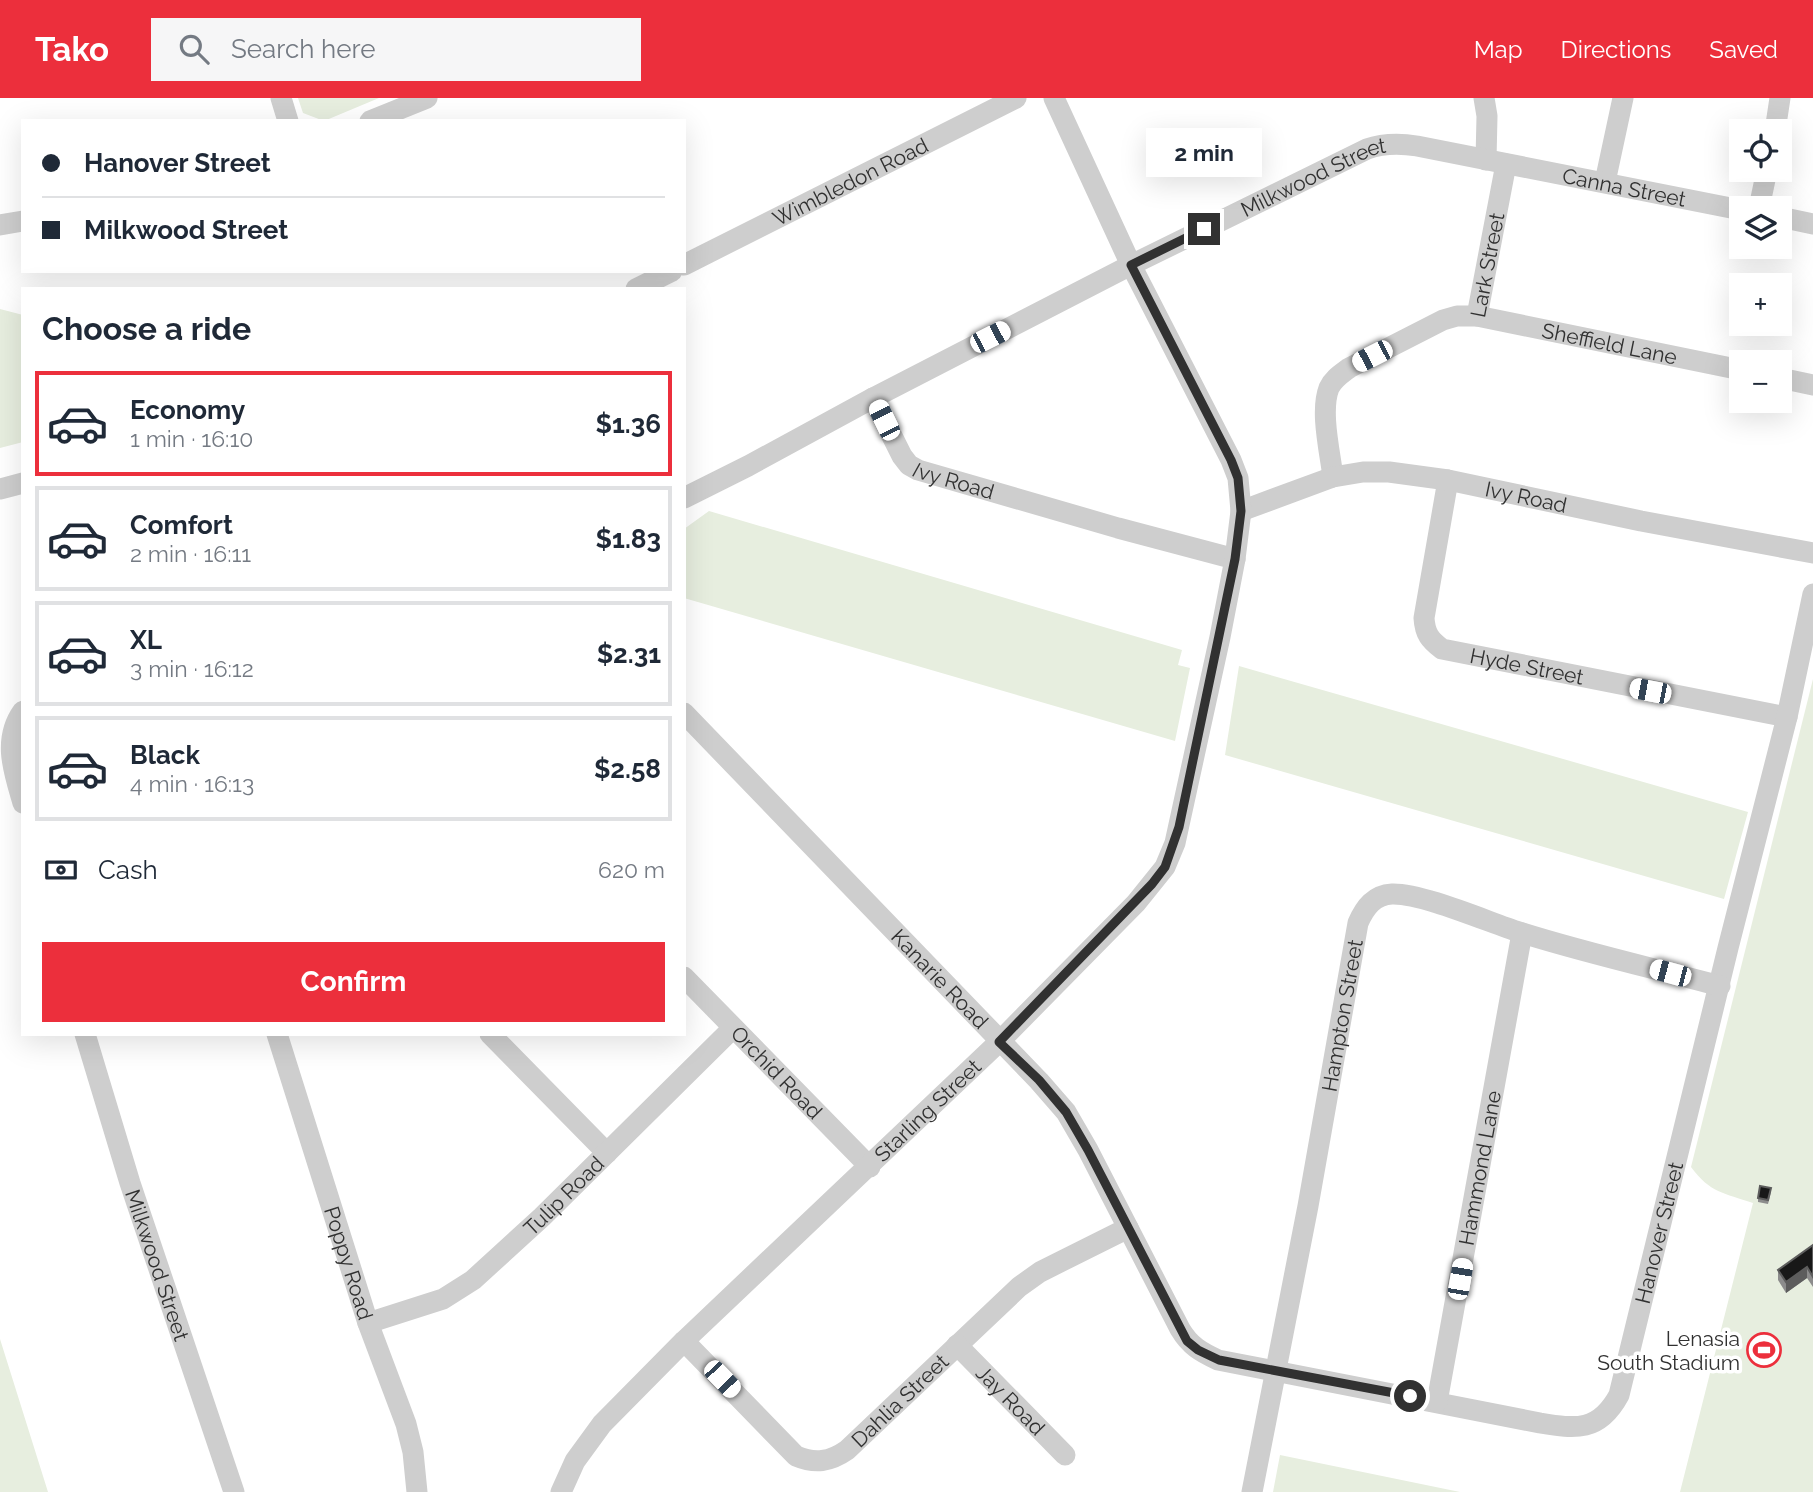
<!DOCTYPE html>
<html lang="en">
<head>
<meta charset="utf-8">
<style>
  body { margin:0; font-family:Raleway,sans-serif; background:#f6f6f7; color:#1f2937; height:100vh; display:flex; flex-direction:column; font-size:26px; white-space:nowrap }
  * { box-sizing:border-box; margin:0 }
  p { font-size:23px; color:#747a83 }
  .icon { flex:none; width:38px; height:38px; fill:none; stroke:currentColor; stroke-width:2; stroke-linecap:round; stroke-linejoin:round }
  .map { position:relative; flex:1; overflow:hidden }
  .panel { position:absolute; left:21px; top:189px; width:665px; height:749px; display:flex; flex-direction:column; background:#fff; border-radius:0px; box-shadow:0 7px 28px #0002 }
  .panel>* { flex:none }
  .guide { position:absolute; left:21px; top:21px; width:665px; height:154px; border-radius:0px; box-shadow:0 7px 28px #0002; display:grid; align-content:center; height:154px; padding:0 21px; background:#fff }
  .buttons { position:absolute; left:1729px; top:21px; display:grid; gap:14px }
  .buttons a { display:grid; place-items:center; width:63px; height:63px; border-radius:0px; background:#fff; box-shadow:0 7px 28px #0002; font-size:35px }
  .end { position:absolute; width:32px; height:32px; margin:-16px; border:9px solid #313131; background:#fff; box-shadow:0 0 0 4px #fff }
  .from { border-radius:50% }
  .bubble { position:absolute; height:49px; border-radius:0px; background:#fff; box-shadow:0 7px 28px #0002; font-size:23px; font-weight:700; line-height:49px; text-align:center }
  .car { position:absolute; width:21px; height:42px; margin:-21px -10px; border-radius:9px; box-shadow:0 0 5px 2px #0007; background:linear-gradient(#fff 24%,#345 0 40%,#fff 0 76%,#345 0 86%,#fff 0) }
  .guide b { display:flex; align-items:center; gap:24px; height:66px; font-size:26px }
  .guide b+b { border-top:2px solid #e0e1e3 }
  .guide i { width:18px; height:18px; background:#1f2937 }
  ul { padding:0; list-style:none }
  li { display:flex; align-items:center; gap:21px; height:105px; margin:0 14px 10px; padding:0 7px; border:4px solid #e0e1e3; border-radius:0px }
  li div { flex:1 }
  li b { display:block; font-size:26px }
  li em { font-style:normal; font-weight:700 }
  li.selected { border-color:#ec2f3c }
  li>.icon { width:63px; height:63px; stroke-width:1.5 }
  h2 { padding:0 21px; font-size:32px; line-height:84px }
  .pay { display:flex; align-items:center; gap:18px; height:77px; padding:0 21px; font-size:26px }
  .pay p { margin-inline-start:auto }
  .cta { display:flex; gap:14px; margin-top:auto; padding:14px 21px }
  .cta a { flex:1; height:80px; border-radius:0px; background:#ec2f3c; color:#fff; font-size:28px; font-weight:700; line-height:80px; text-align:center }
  header { display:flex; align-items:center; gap:42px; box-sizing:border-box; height:98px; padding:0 35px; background:#ec2f3c; color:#fff }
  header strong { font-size:33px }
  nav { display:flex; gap:38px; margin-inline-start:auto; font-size:24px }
  .search { width:490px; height:63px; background:#f6f6f7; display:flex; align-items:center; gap:18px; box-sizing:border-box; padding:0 24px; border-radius:0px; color:#747a83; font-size:26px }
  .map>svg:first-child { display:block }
  .green { fill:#e7eedf }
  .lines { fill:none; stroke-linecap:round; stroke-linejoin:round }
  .minor { stroke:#cecece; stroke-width:21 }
  .wall { fill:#8c8c8c }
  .shaded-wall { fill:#5d5d5d }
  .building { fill:#181818; stroke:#5d5d5d; stroke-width:2 }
  .route { stroke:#313131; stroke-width:9 }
  .labels { text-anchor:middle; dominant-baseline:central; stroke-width:7; stroke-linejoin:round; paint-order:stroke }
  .street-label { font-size:21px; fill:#313131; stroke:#fff }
  .poi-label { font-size:21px; fill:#313131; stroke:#fff; text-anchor:end }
</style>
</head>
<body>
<header>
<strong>Tako</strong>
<div class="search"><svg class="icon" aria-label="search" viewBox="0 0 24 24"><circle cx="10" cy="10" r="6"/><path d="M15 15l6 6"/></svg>Search here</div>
<nav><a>Map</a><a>Directions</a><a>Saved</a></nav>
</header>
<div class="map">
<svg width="1813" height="1394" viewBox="0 0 1813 1394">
  <rect width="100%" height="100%" fill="#fff"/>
  <path class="green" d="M298,0h81l-55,23 -21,-8z
    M0,211l23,6v127l-23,6z
    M709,413l473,139 -4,15 12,3 -15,73 -491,-143v-69z
    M1239,568l509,146 -24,87 -499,-144z
    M1813,581v813h-133l73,-289c-29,-10 -43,-10 -62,-36z
    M0,1241l48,153h-48z
    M1280,1357l180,37h-187z"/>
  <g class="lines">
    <g class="minor">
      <path d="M281,0l7,23"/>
      <path d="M1484,0l3,18 -1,44"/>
      <path d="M370,23l57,-23"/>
      <path d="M1775,33l5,-33"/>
      <path d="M1605,84l18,-84"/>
      <path d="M1759,110l8,-38"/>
      <path d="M1780,119l33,7"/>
      <path d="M0,127l23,-4"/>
      <path id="s1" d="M684,167l332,-167"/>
      <path d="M636,191l36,-18"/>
      <path id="s2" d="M1477,218l29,-152"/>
      <path d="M1780,280l33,7"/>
      <path id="s3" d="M873,300l29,58 7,9 9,5 200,58 117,31"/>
      <path id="s4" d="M1333,379c-3,-25 -13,-66 -4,-89 4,-9 12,-14 20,-20l94,-48 14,-4h20l264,54"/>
      <path id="s5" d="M1448,382l-24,138c1,16 6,22 18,31l345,68"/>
      <path d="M0,391l23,-6"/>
      <path id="s6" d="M684,400l64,-32 125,-68 258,-133 236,-116c17,-6 32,-6 50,-3l324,64"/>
      <path id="s7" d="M1241,413l92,-34 30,-5h26l59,8 193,41 172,32"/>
      <path d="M23,613c-21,29 -9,61 0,92"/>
      <path id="s8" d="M684,615l355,368 27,31 22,38 92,179c10,17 21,23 38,31l322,63c36,6 59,9 79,-28l109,-447 59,-231 26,-123"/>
      <path id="s9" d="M684,879l186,190"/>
      <path id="s10" d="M85,936l45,149 104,309"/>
      <path id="s11" d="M277,936l91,289 38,101 7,28 4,40"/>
      <path d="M490,936l117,119"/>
      <path id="s12" d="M368,1225l75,-24 30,-19 69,-63 191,-189"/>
      <path id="s13" d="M684,1243l112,115c19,8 34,6 51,-6l172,-163 21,-15 88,-44"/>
      <path id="s14" d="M957,1247l108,110"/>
      <path id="s15" d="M1437,1304l85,-469"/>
      <path id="s16" d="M561,1394l14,-31 27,-37 82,-83 315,-299 137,-139 29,-36 10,-24 45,-206 15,-78 6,-48 -3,-33 -7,-18 -100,-195 -77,-167"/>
      <path id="s17" d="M1252,1394l56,-286 50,-283c7,-16 16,-28 34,-29 30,-1 96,28 127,38 66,21 134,36 201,54"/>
    </g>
  </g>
  <path class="wall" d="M1771,1094l-3,12 -10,-2v-4z
    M1813,1147v42l-6,-9 -21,15 -8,-13v-10z"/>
  <path class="shaded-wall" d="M1807,1169v11l-21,15v-11z"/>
  <path class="building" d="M1760,1088l11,2 -3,12 -10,-2z
    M1813,1147v32l-6,-10 -21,15 -8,-12z"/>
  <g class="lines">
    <path class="route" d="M1204,131l-73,36 100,195 7,18 3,33 -6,48 -56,268 -14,40 -13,17 -153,158 40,38 27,32 22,38 99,191 11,9 21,10 191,36"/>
  </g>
  <defs>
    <g id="stadium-ring" transform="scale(1.75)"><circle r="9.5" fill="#fff" stroke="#ec2f3c" stroke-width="1.5"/><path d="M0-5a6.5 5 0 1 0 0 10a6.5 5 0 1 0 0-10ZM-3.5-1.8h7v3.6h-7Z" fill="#ec2f3c"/></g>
  </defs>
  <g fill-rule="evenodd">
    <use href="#stadium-ring" x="1764" y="1252"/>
  </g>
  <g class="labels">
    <g class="street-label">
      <text stroke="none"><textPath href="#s6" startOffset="707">Milkwood Street</textPath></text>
      <text stroke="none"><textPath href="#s1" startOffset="186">Wimbledon Road</textPath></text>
      <text stroke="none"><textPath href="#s6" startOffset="1029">Canna Street</textPath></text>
      <text stroke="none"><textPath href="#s2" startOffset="52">Lark Street</textPath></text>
      <text stroke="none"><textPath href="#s4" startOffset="394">Sheffield Lane</textPath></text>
      <text stroke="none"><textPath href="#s3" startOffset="124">Ivy Road</textPath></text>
      <text stroke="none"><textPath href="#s7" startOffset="294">Ivy Road</textPath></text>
      <text stroke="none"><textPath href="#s5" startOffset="264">Hyde Street</textPath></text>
      <text stroke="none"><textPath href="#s8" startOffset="369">Kanarie Road</textPath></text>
      <text stroke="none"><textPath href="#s17" startOffset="485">Hampton Street</textPath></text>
      <text stroke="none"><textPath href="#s9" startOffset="133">Orchid Road</textPath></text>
      <text stroke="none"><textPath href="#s16" startOffset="532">Starling Street</textPath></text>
      <text stroke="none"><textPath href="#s15" startOffset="238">Hammond Lane</textPath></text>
      <text stroke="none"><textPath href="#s12" startOffset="238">Tulip Road</textPath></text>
      <text stroke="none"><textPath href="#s8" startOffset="1435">Hanover Street</textPath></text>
      <text stroke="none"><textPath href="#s11" startOffset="240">Poppy Road</textPath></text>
      <text stroke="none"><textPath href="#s10" startOffset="242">Milkwood Street</textPath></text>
      <text stroke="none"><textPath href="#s13" startOffset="287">Dahlia Street</textPath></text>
      <text stroke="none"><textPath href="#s14" startOffset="77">Jay Road</textPath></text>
    </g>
    <g class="poi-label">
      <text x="1740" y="1240">Lenasia<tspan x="1740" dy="24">South Stadium</tspan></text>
    </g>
  </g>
</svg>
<div class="buttons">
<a><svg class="icon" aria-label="locate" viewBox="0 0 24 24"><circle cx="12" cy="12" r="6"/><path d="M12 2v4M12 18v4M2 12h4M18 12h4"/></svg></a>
<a><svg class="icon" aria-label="layers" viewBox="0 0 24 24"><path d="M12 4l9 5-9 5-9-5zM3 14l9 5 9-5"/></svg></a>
<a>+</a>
<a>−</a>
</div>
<i class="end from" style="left:1410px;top:1298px"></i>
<i class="end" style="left:1204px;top:131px"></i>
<div class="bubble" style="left:1146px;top:30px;width:116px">2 min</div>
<i class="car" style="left:990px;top:239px;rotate:63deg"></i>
<i class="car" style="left:1372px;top:258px;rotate:243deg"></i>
<i class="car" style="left:884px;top:322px;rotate:334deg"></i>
<i class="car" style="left:1650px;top:593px;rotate:281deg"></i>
<i class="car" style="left:1670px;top:875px;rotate:285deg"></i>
<i class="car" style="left:1460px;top:1181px;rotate:10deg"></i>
<i class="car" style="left:722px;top:1281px;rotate:136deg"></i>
<div class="guide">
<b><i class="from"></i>Hanover Street</b>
<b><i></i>Milkwood Street</b>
</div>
<section class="panel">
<h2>Choose a ride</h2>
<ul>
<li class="selected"><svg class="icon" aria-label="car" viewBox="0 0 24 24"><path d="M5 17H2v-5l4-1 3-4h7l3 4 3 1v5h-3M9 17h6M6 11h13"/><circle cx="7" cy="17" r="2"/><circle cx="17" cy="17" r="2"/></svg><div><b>Economy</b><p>1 min · 16:10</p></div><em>$1.36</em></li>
<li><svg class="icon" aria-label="car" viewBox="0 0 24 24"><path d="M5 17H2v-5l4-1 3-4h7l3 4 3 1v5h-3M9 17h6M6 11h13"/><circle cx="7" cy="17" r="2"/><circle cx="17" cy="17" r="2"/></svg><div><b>Comfort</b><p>2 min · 16:11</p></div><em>$1.83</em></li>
<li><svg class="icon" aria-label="car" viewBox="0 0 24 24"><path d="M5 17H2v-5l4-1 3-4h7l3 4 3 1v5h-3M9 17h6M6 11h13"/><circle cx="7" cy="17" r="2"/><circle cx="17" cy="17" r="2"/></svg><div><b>XL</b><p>3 min · 16:12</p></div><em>$2.31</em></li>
<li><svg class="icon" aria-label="car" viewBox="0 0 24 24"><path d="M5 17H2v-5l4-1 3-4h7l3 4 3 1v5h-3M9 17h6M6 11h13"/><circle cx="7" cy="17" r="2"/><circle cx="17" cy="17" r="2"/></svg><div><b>Black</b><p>4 min · 16:13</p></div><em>$2.58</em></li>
</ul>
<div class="pay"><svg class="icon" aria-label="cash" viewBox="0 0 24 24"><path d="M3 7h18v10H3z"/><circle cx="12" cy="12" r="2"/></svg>Cash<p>620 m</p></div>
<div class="cta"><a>Confirm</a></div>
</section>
</div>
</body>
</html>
